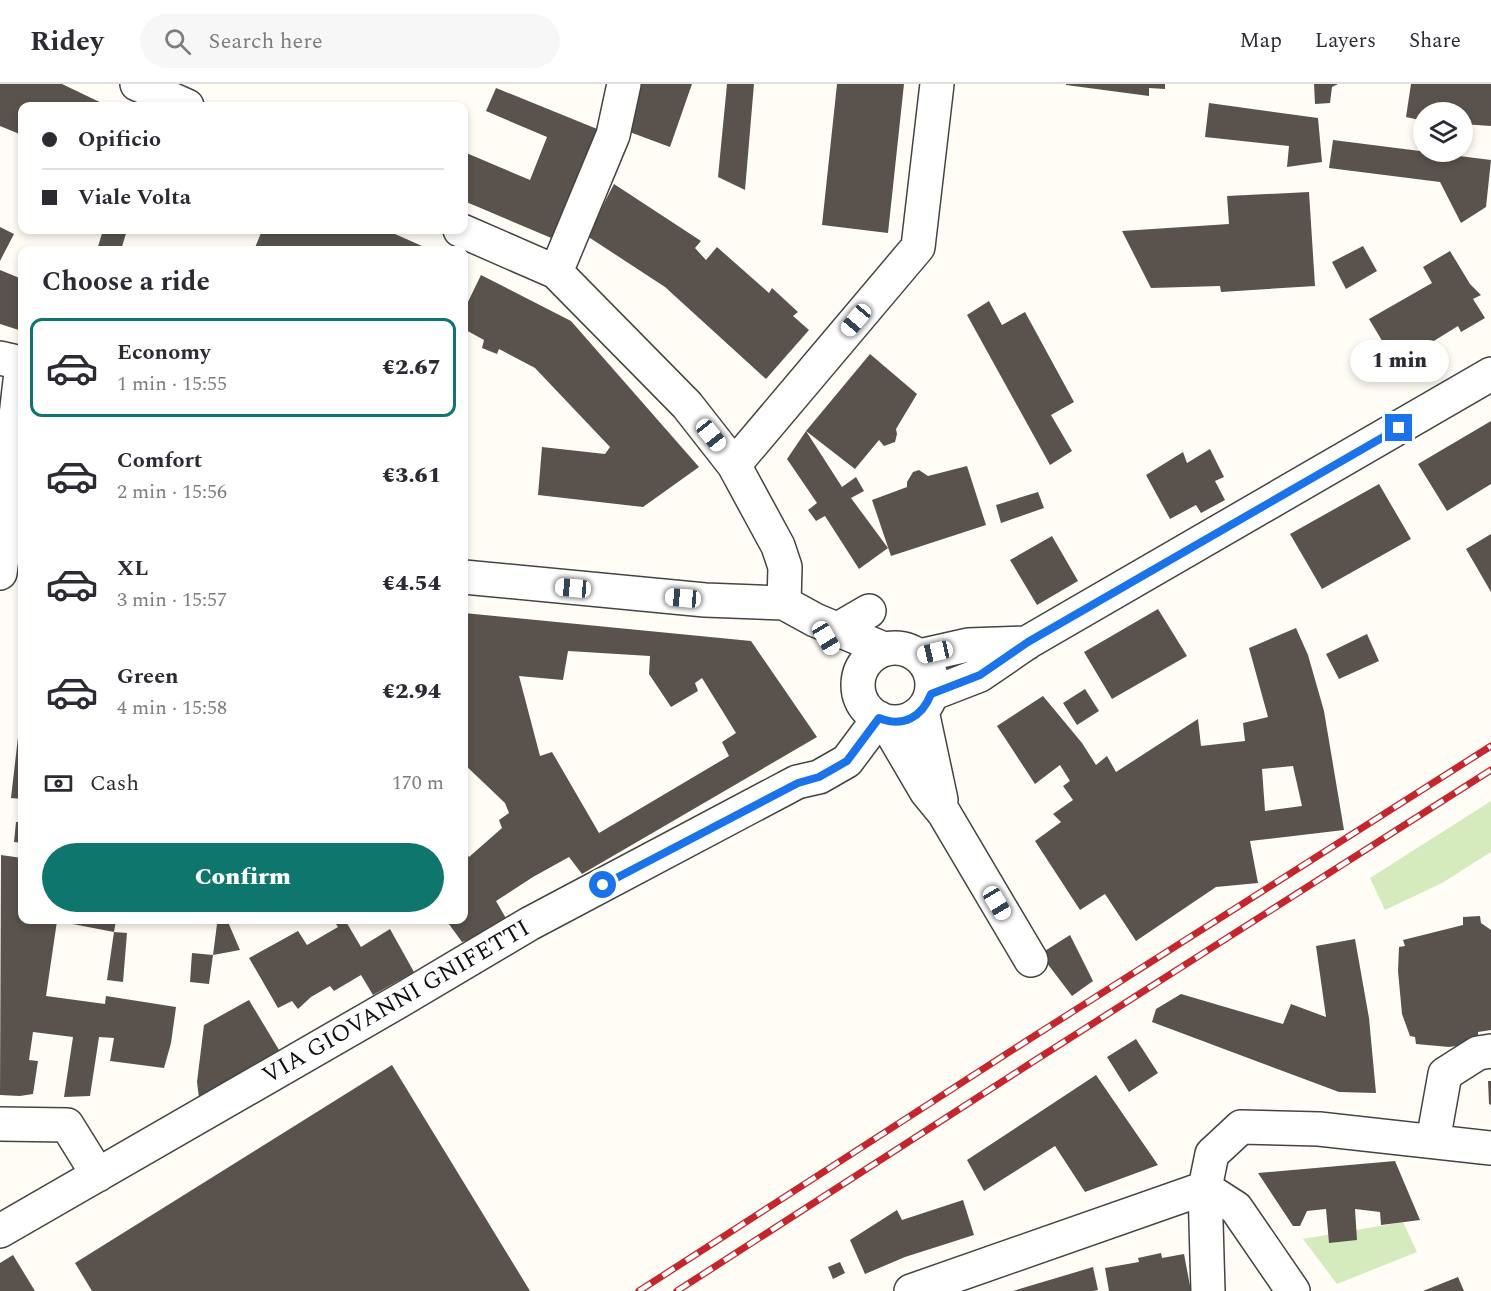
<!DOCTYPE html>
<html lang="en">
<head>
<meta charset="utf-8">
<style>
  body { margin:0; font-family:Spectral,serif; background:#f7f7f7; color:#2b2b33; height:100vh; display:flex; flex-direction:column; font-size:22px; white-space:nowrap }
  * { box-sizing:border-box; margin:0 }
  p { font-size:20px; color:#7c7c81 }
  .icon { flex:none; width:33px; height:33px; fill:none; stroke:currentColor; stroke-width:2; stroke-linecap:round; stroke-linejoin:round }
  .map { position:relative; flex:1; overflow:hidden }
  .panel { position:absolute; left:18px; top:162px; width:450px; height:678px; display:flex; flex-direction:column; background:#fff; border-radius:12px; box-shadow:0 3px 9px #0003 }
  .panel>* { flex:none }
  .top-card { position:absolute; left:18px; top:18px; width:450px; height:132px; border-radius:12px; box-shadow:0 3px 9px #0003; display:grid; align-content:center; height:132px; padding:0 24px; background:#fff }
  .fabs { position:absolute; left:1413px; top:18px; display:grid; gap:12px }
  .fabs a { display:grid; place-items:center; width:60px; height:60px; border-radius:50%; background:#fff; box-shadow:0 3px 9px #0003; font-size:30px }
  .end { position:absolute; width:27px; height:27px; margin:-14px; border:8px solid #1a73e8; background:#fff; box-shadow:0 0 0 3px #fff }
  .from { border-radius:50% }
  .bubble { position:absolute; height:42px; border-radius:21px; background:#fff; box-shadow:0 3px 9px #0003; font-size:20px; font-weight:800; line-height:42px; text-align:center }
  .car { position:absolute; width:18px; height:36px; margin:-18px -9px; border-radius:8px; box-shadow:0 0 4px 2px #0007; background:linear-gradient(#fff 24%,#345 0 40%,#fff 0 76%,#345 0 86%,#fff 0) }
  .top-card b { display:flex; align-items:center; gap:21px; height:57px; font-size:22px }
  .top-card b+b { border-top:2px solid #e1e1e2 }
  .top-card i { width:15px; height:15px; background:#2b2b33 }
  ul { padding:0; list-style:none }
  li { display:flex; align-items:center; gap:18px; height:99px; margin:0 12px 9px; padding:0 12px; border:3px solid transparent; border-radius:12px }
  li div { flex:1 }
  li b { display:block; font-size:22px }
  li em { font-style:normal; font-weight:800 }
  li.active { border-color:#0f766e }
  li>.icon { width:54px; height:54px; stroke-width:1.5 }
  h2 { padding:0 24px; font-size:27px; line-height:72px }
  .pay { display:flex; align-items:center; gap:15px; height:66px; padding:0 24px; font-size:22px }
  .pay p { margin-inline-start:auto }
  .primary-button { display:flex; gap:12px; margin-top:auto; padding:12px 24px }
  .primary-button a { flex:1; height:69px; border-radius:36px; background:#0f766e; color:#fff; font-size:24px; font-weight:800; line-height:69px; text-align:center }
  header { display:flex; align-items:center; gap:36px; box-sizing:border-box; height:84px; padding:0 30px; background:#fff; border-bottom:2px solid #e1e1e2 }
  header strong { font-size:28px }
  nav { display:flex; gap:33px; margin-inline-start:auto; font-size:21px }
  .search { width:420px; height:54px; background:#f7f7f7; display:flex; align-items:center; gap:15px; box-sizing:border-box; padding:0 21px; border-radius:33px; color:#7c7c81; font-size:22px }
  .map>svg:first-child { display:block }
  .green { fill:#d5ebbd }
  .building { fill:#5a524d; fill-rule:evenodd }
  .lines { fill:none; stroke-linecap:round; stroke-linejoin:round }
  .minor-casing { stroke:#444; stroke-width:36 }
  .minor { stroke:#fff; stroke-width:33 }
  .rail-casing { stroke:#c4262e; stroke-width:7 }
  .rail { stroke:#fff; stroke-width:4.5; stroke-dasharray:14; stroke-linecap:butt }
  .route { stroke:#1a73e8; stroke-width:8 }
  .labels { text-anchor:middle; dominant-baseline:central; stroke-width:6; stroke-linejoin:round; paint-order:stroke }
  .street-label { font-size:24px; fill:#111; stroke:#fff }
</style>
</head>
<body>
<header>
<strong>Ridey</strong>
<div class="search"><svg class="icon" aria-label="search" viewBox="0 0 24 24"><circle cx="10" cy="10" r="6"/><path d="M15 15l6 6"/></svg>Search here</div>
<nav><a>Map</a><a>Layers</a><a>Share</a></nav>
</header>
<div class="map">
<svg width="1491" height="1207" viewBox="0 0 1491 1207">
  <rect width="100%" height="100%" fill="#fffdf5"/>
  <path class="green" d="M1491,717v51l-49,31 -57,27 -15,-32z
    M1403,1138l14,30 -80,32 -34,-45z"/>
  <path class="building" d="M0,0h62l46,22h-86v29l-22,-9z
    M641,0h51l-22,63 -43,-16z
    M727,0h27l-9,106 -27,-13z
    M837,0h67l-16,149 -66,-8z
    M1066,0h99v5l-16,-1v8l-83,-11z
    M1314,0h24l-6,3 -2,16 -15,1z
    M1411,0h80v42l-29,-2v-12h-38v9l-18,-4z
    M496,4l106,43 -46,109 -92,-39v-49l66,28 17,-43 -61,-26z
    M1209,19l109,15 4,44 -35,5 2,-21 -84,-9z
    M1333,56l158,20 -5,47 -25,16 -21,-41 -111,-14z
    M614,100l87,57 -6,7 11,12 11,-13 52,46 3,-5 26,24 -5,4 16,14 -43,49 -101,-92 -78,-51z
    M1309,108l6,94 -94,6 -1,-6 -69,2 -29,-57 107,-7 -2,-28z
    M0,143l14,7 -14,27z
    M103,146h24l-6,20h-24z
    M253,146h133l45,20h-177l7,-17z
    M1363,162l14,25 -31,18 -14,-27z
    M1450,167l20,33 11,11 -8,4 12,19 -24,14 -3,-6 -42,26 3,5 -20,12 -30,-50 63,-36 -9,-16z
    M0,186l22,9v52l-22,-7z
    M481,191l90,46 128,146 -56,40 -105,-12 4,-48 63,7 5,-7 -75,-79 -36,-19 -2,5 -15,-6 2,-8 -20,-11v-19z
    M989,217l13,24 23,-13 49,90 -23,13 21,36 -22,14 -83,-150z
    M870,270l47,40 -21,35 1,5 -2,8 -11,4 -5,-6 -24,29 -49,-38 36,56 14,-10 8,14 -13,7 37,50 -29,21 -34,-53 -9,5 -8,-11 9,-7 -30,-44 19,-28z
    M1491,337v63l-44,27 -29,-47z
    M1210,365l14,28 -9,4 10,19 -24,13 -5,-8 -26,14 -24,-44 37,-23 4,11z
    M967,382l19,59 -95,31 -19,-56 35,-13v-5l6,-10 6,-2 9,6z
    M1379,400l32,55 -89,50 -32,-55z
    M1038,408l6,16 -43,15 -5,-18z
    M1491,450v58l-25,-43z
    M1052,452l26,45 -41,24 -27,-45z
    M1158,525l29,47 -75,43 -28,-47z
    M464,529l287,28 66,96 -235,137 -13,-17 -36,20 -37,24 11,19 -37,20 -8,2 -16,-22h18v-70l5,7 33,-29 -3,-8 10,-7 -4,-10 -41,-39zM568,567l82,5 -1,18 22,33 27,-16 -3,-8 7,-5 34,55 -14,9 7,14 -130,77 -47,-81 -12,4 -21,-80 44,4z
    M1296,544l12,27 16,56 20,119 -94,11 8,42 -42,4 -80,54 -31,-47 -25,16 -45,-69 26,-19 -8,-8 20,-14 -10,-14 7,-5 -10,-16 -25,19 -38,-58 46,-30 39,47 14,22 11,-9 9,16 82,-53 3,27 44,-5 -2,-18 25,-6 -19,-69zM1293,682l9,40 -37,5 -3,-42z
    M1367,550l12,27 -40,18 -13,-25z
    M1085,605l14,22 -22,14 -14,-22z
    M21,627l1,1v87l-11,-1z
    M16,738h6v21l-8,-1z
    M1,771l21,3v62h94l-2,12 13,1 -4,49 -16,-2 7,-48 -57,-11 -11,75 59,8 1,-8 70,11 -5,36 -7,25 -54,-7 4,-23 -15,-1 -9,59 -26,1 9,-60 -40,-5 -4,28 9,1 -5,33 -13,2 -20,-1z
    M1480,832l1,7 10,7v100l-13,2v11l-29,4 -33,-3 -1,-7 -5,-1 -8,-22 -4,-43 1,-24 6,-1 -2,-6 60,-15v-8z
    M337,836h8l16,27 29,-18 24,43 -41,23 -12,-20 -27,16 -4,-5 -19,11 -13,12 -6,-8 -14,7 -29,-50 49,-27 9,14 31,-18 -4,-6z
    M228,838l12,28 -27,5 4,-31z
    M1070,851l23,46 -21,15 -32,-42z
    M1355,855l14,79 7,75 -37,-1 -187,-70 4,-13 25,-15 102,30 8,-20 35,13 -10,-71z
    M192,869l21,2 -4,29 -19,-2z
    M249,916l30,50 -80,48 -2,-16 7,-57z
    M1136,955l22,34 -29,19 -22,-35z
    M392,981l138,226h-438l-17,-28z
    M1096,991l62,90 -73,27 -30,-46 -71,45 -17,-31z
    M1488,997h3v24l-2,-1z
    M1395,1077l25,59 -39,5 -1,-13 -25,-3 2,31 -28,3 -3,-34 -19,2 -7,15h-7l-35,-53z
    M963,1116l11,35 -69,22 -40,17 -15,-34 47,-30 5,10z
    M1161,1169l1,5 22,-4 7,37h-82l-4,-23 34,-6 -1,-4z
    M13,1171l22,36h-35v-28z
    M840,1178l5,11 -12,6 -5,-12z
    M1093,1183l5,23 -5,1h-80z
    M1458,1193l6,14h-41z"/>
  <g class="lines">
    <g class="minor-casing">
      <path id="minor" d="M137,0l50,22
        M460,146l96,42 131,133 47,60 44,81 7,21 -1,36
        M556,188l57,-137 11,-51
        M0,274l22,5 -12,106 -5,67 -5,37
        M734,381l184,-218 19,-163
        M464,493l241,23 79,3 31,17 69,29
        M838,545l31,-18
        M858 601a37 37 0 1 1 74 0a37 37 0 1 1-74 0Z
        M919,572l49,-11 59,-2
        M931,610l49,-19 48,-33 463,-268
        M922,627l19,89
        M885,637l41,70 18,22 87,147
        M0,1040l67,1 31,50
        M1433,1057l12,-67 33,-21 13,-2
        M1205,1104l31,20 57,83
        M0,1147l401,-231 128,-76 268,-142 22,-5 28,-16 32,-43
        M911,1207l294,-103
        M1208,1207l-3,-103 7,-34 29,-27 78,2 172,19"/>
    </g>
    <use href="#minor" class="minor"/>
    <g class="rail-casing">
      <path id="rail" d="M639,1207l389,-251 463,-294
        M677,1207l357,-230 457,-291"/>
    </g>
    <use href="#rail" class="rail"/>
  </g>
  <g class="lines">
    <path class="route" d="M603,801l195,-102 21,-6 28,-16 32,-43c24,10 43,-1 52,-24l49,-19 48,-33 371,-214"/>
  </g>
  <g class="labels">
    <g class="street-label">
      <text transform="translate(396 918) rotate(-30)">VIA GIOVANNI GNIFETTI</text>
    </g>
  </g>
</svg>
<div class="fabs">
<a><svg class="icon" aria-label="layers" viewBox="0 0 24 24"><path d="M12 4l9 5-9 5-9-5zM3 14l9 5 9-5"/></svg></a>
</div>
<i class="end from" style="left:603px;top:801px"></i>
<i class="end" style="left:1399px;top:344px"></i>
<div class="bubble" style="left:1350px;top:256px;width:99px">1 min</div>
<i class="car" style="left:856px;top:236px;rotate:220deg"></i>
<i class="car" style="left:711px;top:351px;rotate:141deg"></i>
<i class="car" style="left:573px;top:504px;rotate:275deg"></i>
<i class="car" style="left:683px;top:514px;rotate:275deg"></i>
<i class="car" style="left:826px;top:554px;rotate:149deg"></i>
<i class="car" style="left:935px;top:568px;rotate:257deg"></i>
<i class="car" style="left:997px;top:819px;rotate:149deg"></i>
<div class="top-card">
<b><i class="from"></i>Opificio</b>
<b><i></i>Viale Volta</b>
</div>
<section class="panel">
<h2>Choose a ride</h2>
<ul>
<li class="active"><svg class="icon" aria-label="car" viewBox="0 0 24 24"><path d="M5 17H2v-5l4-1 3-4h7l3 4 3 1v5h-3M9 17h6M6 11h13"/><circle cx="7" cy="17" r="2"/><circle cx="17" cy="17" r="2"/></svg><div><b>Economy</b><p>1 min · 15:55</p></div><em>€2.67</em></li>
<li><svg class="icon" aria-label="car" viewBox="0 0 24 24"><path d="M5 17H2v-5l4-1 3-4h7l3 4 3 1v5h-3M9 17h6M6 11h13"/><circle cx="7" cy="17" r="2"/><circle cx="17" cy="17" r="2"/></svg><div><b>Comfort</b><p>2 min · 15:56</p></div><em>€3.61</em></li>
<li><svg class="icon" aria-label="car" viewBox="0 0 24 24"><path d="M5 17H2v-5l4-1 3-4h7l3 4 3 1v5h-3M9 17h6M6 11h13"/><circle cx="7" cy="17" r="2"/><circle cx="17" cy="17" r="2"/></svg><div><b>XL</b><p>3 min · 15:57</p></div><em>€4.54</em></li>
<li><svg class="icon" aria-label="car" viewBox="0 0 24 24"><path d="M5 17H2v-5l4-1 3-4h7l3 4 3 1v5h-3M9 17h6M6 11h13"/><circle cx="7" cy="17" r="2"/><circle cx="17" cy="17" r="2"/></svg><div><b>Green</b><p>4 min · 15:58</p></div><em>€2.94</em></li>
</ul>
<div class="pay"><svg class="icon" aria-label="cash" viewBox="0 0 24 24"><path d="M3 7h18v10H3z"/><circle cx="12" cy="12" r="2"/></svg>Cash<p>170 m</p></div>
<div class="primary-button"><a>Confirm</a></div>
</section>
</div>
</body>
</html>
